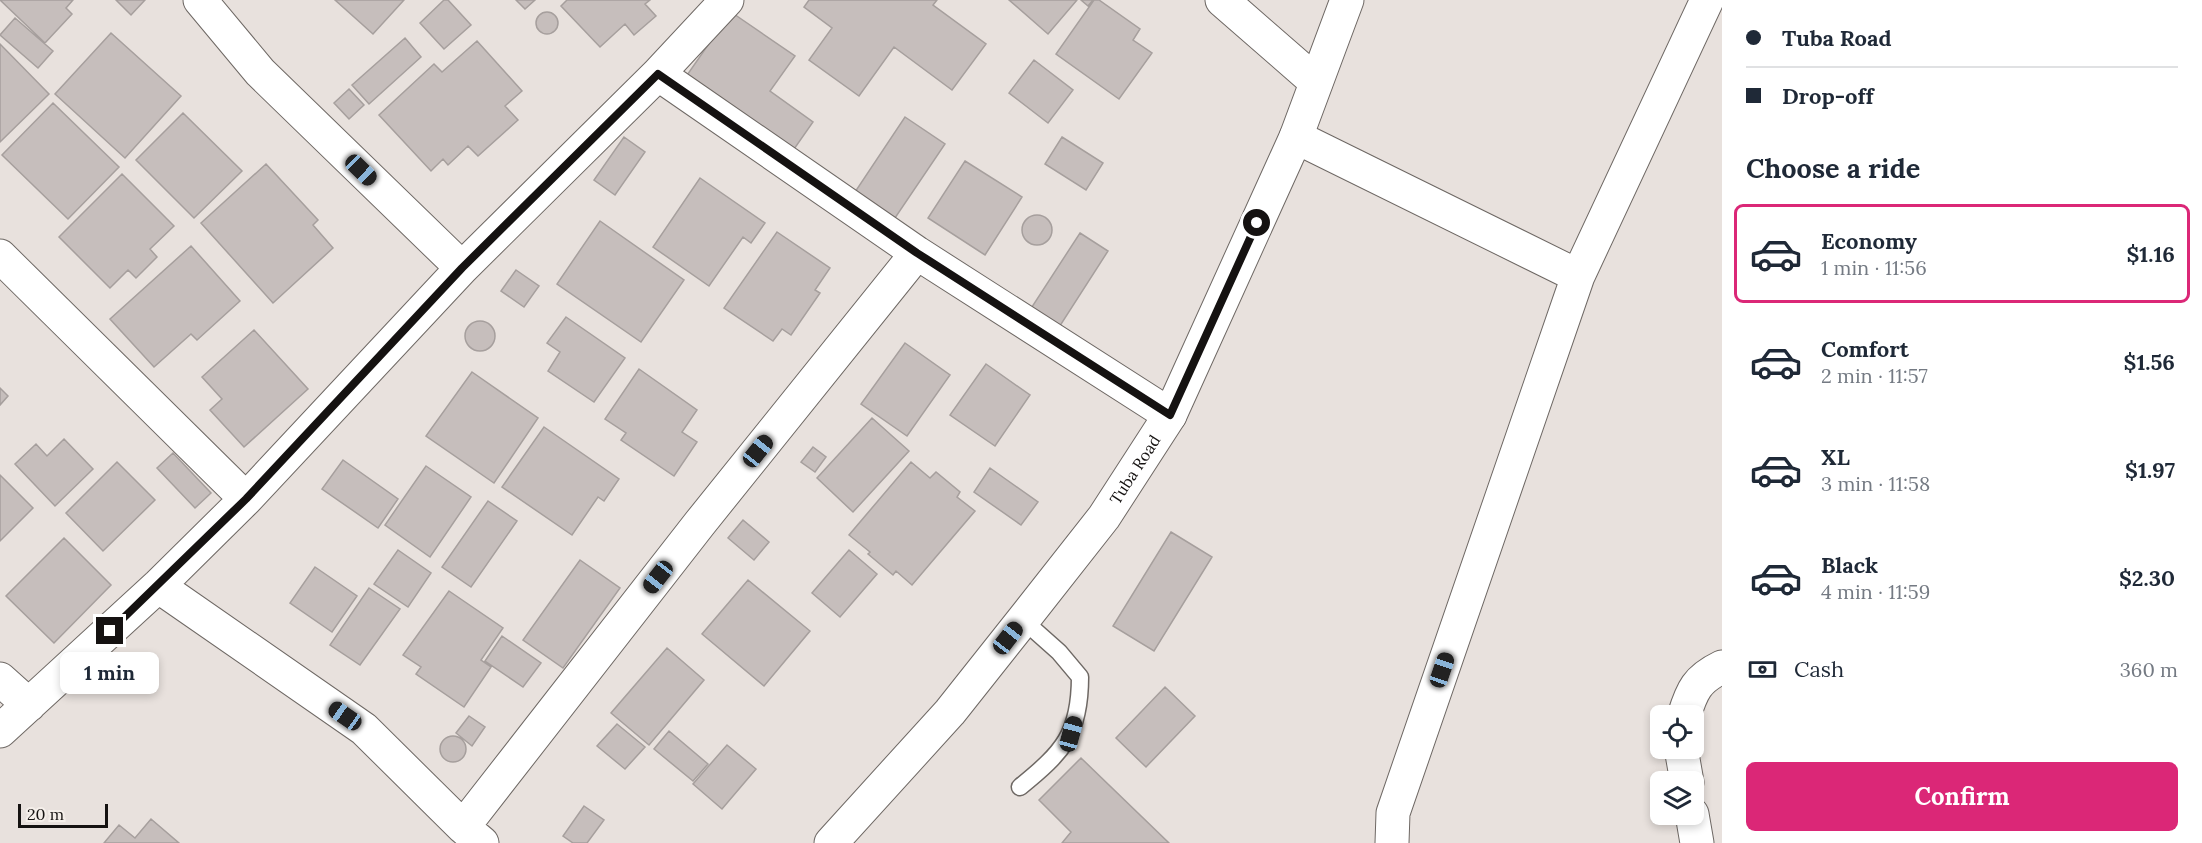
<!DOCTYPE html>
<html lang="en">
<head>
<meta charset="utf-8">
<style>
  body { margin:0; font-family:Lora,serif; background:#f6f6f7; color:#1f2937; height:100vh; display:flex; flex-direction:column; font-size:22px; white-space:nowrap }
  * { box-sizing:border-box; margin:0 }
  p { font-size:20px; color:#747a83 }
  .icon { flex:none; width:33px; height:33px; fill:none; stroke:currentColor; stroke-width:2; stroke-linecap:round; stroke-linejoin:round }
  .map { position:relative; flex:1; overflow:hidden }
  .sheet { display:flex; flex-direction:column; background:#fff; width:480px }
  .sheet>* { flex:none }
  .banner { display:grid; align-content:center; height:132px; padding:0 24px; background:#fff }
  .tools { position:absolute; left:1650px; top:705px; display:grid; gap:12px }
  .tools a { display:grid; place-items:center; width:54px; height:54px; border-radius:9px; background:#fff; box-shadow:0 3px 9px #0003; font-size:30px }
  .scale { position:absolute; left:18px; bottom:15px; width:90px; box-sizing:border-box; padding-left:6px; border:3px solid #151211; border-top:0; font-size:16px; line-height:21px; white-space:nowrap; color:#151211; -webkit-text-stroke:4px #f5efea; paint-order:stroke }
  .end { position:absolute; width:27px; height:27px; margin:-14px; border:8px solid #151211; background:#fff; box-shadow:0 0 0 3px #fff }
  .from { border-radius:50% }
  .bubble { position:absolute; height:42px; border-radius:9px; background:#fff; box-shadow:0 3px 9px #0003; font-size:20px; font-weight:700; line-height:42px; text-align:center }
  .car { position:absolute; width:18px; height:36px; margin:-18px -9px; border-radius:8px; box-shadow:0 0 4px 2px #0007; background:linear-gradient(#222 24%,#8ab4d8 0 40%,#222 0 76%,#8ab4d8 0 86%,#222 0) }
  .banner b { display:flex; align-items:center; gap:21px; height:57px; font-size:22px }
  .banner b+b { border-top:2px solid #e0e1e3 }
  .banner i { width:15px; height:15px; background:#1f2937 }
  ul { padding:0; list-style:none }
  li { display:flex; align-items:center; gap:18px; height:99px; margin:0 12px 9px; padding:0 12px; border:3px solid transparent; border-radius:9px }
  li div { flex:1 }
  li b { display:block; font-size:22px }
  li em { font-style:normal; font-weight:700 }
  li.selected { border-color:#db2777 }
  li>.icon { width:54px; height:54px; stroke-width:1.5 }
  h2 { padding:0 24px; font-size:27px; line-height:72px }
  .pay { display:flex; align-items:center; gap:15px; height:66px; padding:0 24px; font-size:22px }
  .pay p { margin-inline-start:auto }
  .button { display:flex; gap:12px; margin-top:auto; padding:12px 24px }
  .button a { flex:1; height:69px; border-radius:9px; background:#db2777; color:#fff; font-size:24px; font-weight:700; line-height:69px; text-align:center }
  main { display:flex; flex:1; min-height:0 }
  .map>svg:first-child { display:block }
  .building { fill:#c6bebc; stroke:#a69f9d; stroke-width:1.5 }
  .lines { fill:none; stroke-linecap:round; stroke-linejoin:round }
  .lane-casing { stroke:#6e6864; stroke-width:19 }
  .street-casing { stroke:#6e6864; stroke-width:35 }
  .secondary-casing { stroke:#6e6864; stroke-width:35 }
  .lane { stroke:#fff; stroke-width:16 }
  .street { stroke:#fff; stroke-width:33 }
  .secondary { stroke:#fff; stroke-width:33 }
  .route { stroke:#151211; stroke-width:8 }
  .labels { text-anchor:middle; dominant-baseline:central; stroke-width:4.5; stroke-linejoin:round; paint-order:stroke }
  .street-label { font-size:16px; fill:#151211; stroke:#f5efea }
</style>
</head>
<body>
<main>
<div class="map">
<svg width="1722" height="843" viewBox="0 0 1722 843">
  <rect width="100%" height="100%" fill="#e8e1dd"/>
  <path class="building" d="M0,0h73l-7,8 6,6 -27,29z
    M116,0h29l-14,15z
    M335,0h69l-31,34z
    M444,0h4l23,25 -27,24 -24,-26z
    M516,0h19l-10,9z
    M567,0h83l-5,4 11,12 -22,19 -9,-11 -25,23 -39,-41z
    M809,0h128l-4,5 53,39 -34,46 -58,-43 -35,49 -50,-36 23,-32 -28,-21z
    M1009,0h68l-29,34z
    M1081,0h12l-5,6z
    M1094,0h5l41,29 -7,11 19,13 -33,46 -63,-45z
    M731,12l64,44 -25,35 43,31 -21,30 -107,-74z
    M536 23a11 11 0 1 1 22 0a11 11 0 1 1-22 0Z
    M15,18l38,33 -15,17 -38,-33z
    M111,33l70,63 -56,62 -70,-64z
    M405,38l16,19 -52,47 -17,-19z
    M477,41l45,50 -17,15 13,14 -40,36 -10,-10 -20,19 -5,-6 -12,12 -52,-56 55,-51 8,8z
    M0,44l49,50 -49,48z
    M1034,60l39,30 -25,33 -39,-30z
    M349,89l15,16 -15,14 -15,-16z
    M53,103l66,64 -51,52 -66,-64z
    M183,113l59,58 -48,47 -58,-58z
    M905,117l40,27 -50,74 -40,-26z
    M624,137l21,15 -30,43 -21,-15z
    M1062,137l41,26 -17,27 -41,-26z
    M965,161l57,36 -37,58 -57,-37z
    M266,164l52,56 -5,5 20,23 -60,55 -72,-80z
    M122,174l52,52 -24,23 7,8 -21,21 -8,-8 -18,18 -51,-51z
    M700,178l65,45 -14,20 -8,-6 -34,49 -56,-39z
    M1022 230a15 15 0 1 1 30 0a15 15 0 1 1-30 0Z
    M600,221l84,59 -43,62 -84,-58z
    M777,232l53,36 -15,22 5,3 -29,42 -9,-6 -9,12 -49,-33z
    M1080,233l28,18 -52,81 -28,-19z
    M191,246l49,55 -43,39 -6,-6 -37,33 -44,-48z
    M516,270l23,16 -15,21 -23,-16z
    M566,317l59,41 -31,44 -46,-31 12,-19 -13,-9z
    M465 336a15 15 0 1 1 30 0a15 15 0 1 1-30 0Z
    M254,330l54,59 -64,58 -34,-37 12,-11 -20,-22z
    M905,343l45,32 -43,61 -46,-32z
    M986,364l44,31 -35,51 -45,-31z
    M639,369l58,41 -15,22 15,10 -23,34 -53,-36 5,-7 -21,-14z
    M472,372l66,46 -44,65 -68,-47z
    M0,388l8,8 -8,9z
    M872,418l37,33 -56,61 -36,-34z
    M544,427l75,52 -15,22 -6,-4 -26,38 -70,-48z
    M64,439l29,30 -38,37 -40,-42 21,-20 11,12z
    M813,447l13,10 -11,15 -14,-10z
    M173,453l38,40 -16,15 -38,-40z
    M343,460l55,39 -20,29 -56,-39z
    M117,462l38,38 -52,51 -37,-38z
    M911,462l19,16 6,-6 24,20 -3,5 18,14 -63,74 -16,-14 -3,4 -25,-21 2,-2 -21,-17z
    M426,466l45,31 -41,60 -45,-32z
    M990,468l48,34 -17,23 -47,-33z
    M0,475l33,33 -33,33z
    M488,501l29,20 -46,66 -29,-20z
    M743,520l26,22 -15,18 -26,-22z
    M1171,532l41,25 -58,94 -41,-25z
    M64,538l47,47 -57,58 -48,-47z
    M398,550l33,23 -23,34 -34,-23z
    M849,550l28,24 -37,43 -28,-24z
    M580,560l40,28 -57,80 -40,-28z
    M315,567l42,29 -25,36 -42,-29z
    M748,580l62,51 -46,55 -62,-52z
    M369,588l31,21 -40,56 -30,-20z
    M449,591l54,37 -22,32 10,7 -27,40 -48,-33 5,-7 -18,-12z
    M502,636l39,27 -18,24 -38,-26z
    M667,648l37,32 -55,65 -38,-32z
    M1165,687l30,29 -49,51 -30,-29z
    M469,716l16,11 -13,19 -16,-13z
    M617,724l28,23 -20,22 -28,-23z
    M669,731l39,33 -15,17 -39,-32z
    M440 749a13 13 0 1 1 26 0a13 13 0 1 1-26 0Z
    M727,745l29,24 -34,40 -29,-25z
    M1081,758l88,85h-107l9,-11 -32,-32z
    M584,806l20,14 -17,23h-14l-10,-7z
    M151,819l28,24h-75l15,-18 16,13z"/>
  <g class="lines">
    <g class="lane-casing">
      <path id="lane" d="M1020,787c43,-35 60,-53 60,-110l-21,-25 -36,-32"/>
    </g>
    <g class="street-casing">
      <path id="street" d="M200,0l60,72 202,196
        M1222,0l94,82
        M658,74l259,179 253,162
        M1296,137l282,139
        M0,256l246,243
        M158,586l206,143 99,98 19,16
        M0,679l29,26
        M1684,716c8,-26 13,-37 38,-49
        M0,731l158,-145 88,-87 216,-231 196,-194 69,-74
        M1681,748l6,34
        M1692,814l5,29
        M463,827l237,-304 217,-270
        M1392,843l1,-30 185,-537 129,-276"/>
    </g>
    <g class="secondary-casing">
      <g id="secondary">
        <path id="s1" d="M831,843l119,-131 73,-92 81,-103 66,-102 126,-278 51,-137"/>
      </g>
    </g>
    <use href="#lane" class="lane"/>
    <use href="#street" class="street"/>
    <use href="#secondary" class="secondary"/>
  </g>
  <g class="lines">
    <path class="route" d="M110,631l136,-132 216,-231 196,-194 259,179 253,162 87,-192"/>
  </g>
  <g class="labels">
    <g class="street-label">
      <text stroke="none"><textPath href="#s1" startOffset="482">Tuba Road</textPath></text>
    </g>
  </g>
</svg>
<div class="tools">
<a><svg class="icon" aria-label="locate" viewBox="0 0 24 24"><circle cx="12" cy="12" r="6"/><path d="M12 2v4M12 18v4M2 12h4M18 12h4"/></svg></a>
<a><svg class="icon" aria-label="layers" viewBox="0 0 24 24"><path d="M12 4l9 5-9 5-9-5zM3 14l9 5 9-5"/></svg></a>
</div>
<div class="scale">20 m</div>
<i class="end from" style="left:1257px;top:223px"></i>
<i class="end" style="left:110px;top:631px"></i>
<div class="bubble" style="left:60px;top:652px;width:99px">1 min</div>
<i class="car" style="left:361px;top:170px;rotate:134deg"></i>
<i class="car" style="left:758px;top:451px;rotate:39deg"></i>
<i class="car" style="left:658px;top:577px;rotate:218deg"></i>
<i class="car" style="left:1008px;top:638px;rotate:38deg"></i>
<i class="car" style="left:1442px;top:670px;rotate:19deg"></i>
<i class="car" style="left:345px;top:716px;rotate:305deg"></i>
<i class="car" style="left:1071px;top:734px;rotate:15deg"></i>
</div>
<section class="sheet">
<div class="banner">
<b><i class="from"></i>Tuba Road</b>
<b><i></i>Drop-off</b>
</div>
<h2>Choose a ride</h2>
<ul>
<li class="selected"><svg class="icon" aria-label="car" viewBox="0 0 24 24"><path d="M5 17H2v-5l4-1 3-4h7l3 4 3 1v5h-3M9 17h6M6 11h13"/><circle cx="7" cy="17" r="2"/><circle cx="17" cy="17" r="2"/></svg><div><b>Economy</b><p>1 min · 11:56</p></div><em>$1.16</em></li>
<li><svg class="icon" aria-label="car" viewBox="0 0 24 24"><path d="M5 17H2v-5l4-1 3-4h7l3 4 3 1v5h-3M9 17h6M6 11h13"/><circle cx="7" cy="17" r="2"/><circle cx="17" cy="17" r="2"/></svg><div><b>Comfort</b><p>2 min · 11:57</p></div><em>$1.56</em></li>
<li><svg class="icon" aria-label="car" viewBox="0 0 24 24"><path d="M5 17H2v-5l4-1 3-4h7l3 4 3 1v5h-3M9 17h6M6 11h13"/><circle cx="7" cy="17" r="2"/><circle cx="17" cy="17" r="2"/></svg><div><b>XL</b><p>3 min · 11:58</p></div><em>$1.97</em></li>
<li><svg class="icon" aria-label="car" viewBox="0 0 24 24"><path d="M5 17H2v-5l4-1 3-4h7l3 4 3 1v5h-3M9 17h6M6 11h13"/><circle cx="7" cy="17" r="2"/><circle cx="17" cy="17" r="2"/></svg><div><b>Black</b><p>4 min · 11:59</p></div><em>$2.30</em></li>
</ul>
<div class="pay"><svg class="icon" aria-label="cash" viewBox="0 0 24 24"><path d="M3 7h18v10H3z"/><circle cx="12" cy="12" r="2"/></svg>Cash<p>360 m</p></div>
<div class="button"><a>Confirm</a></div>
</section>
</main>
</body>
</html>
